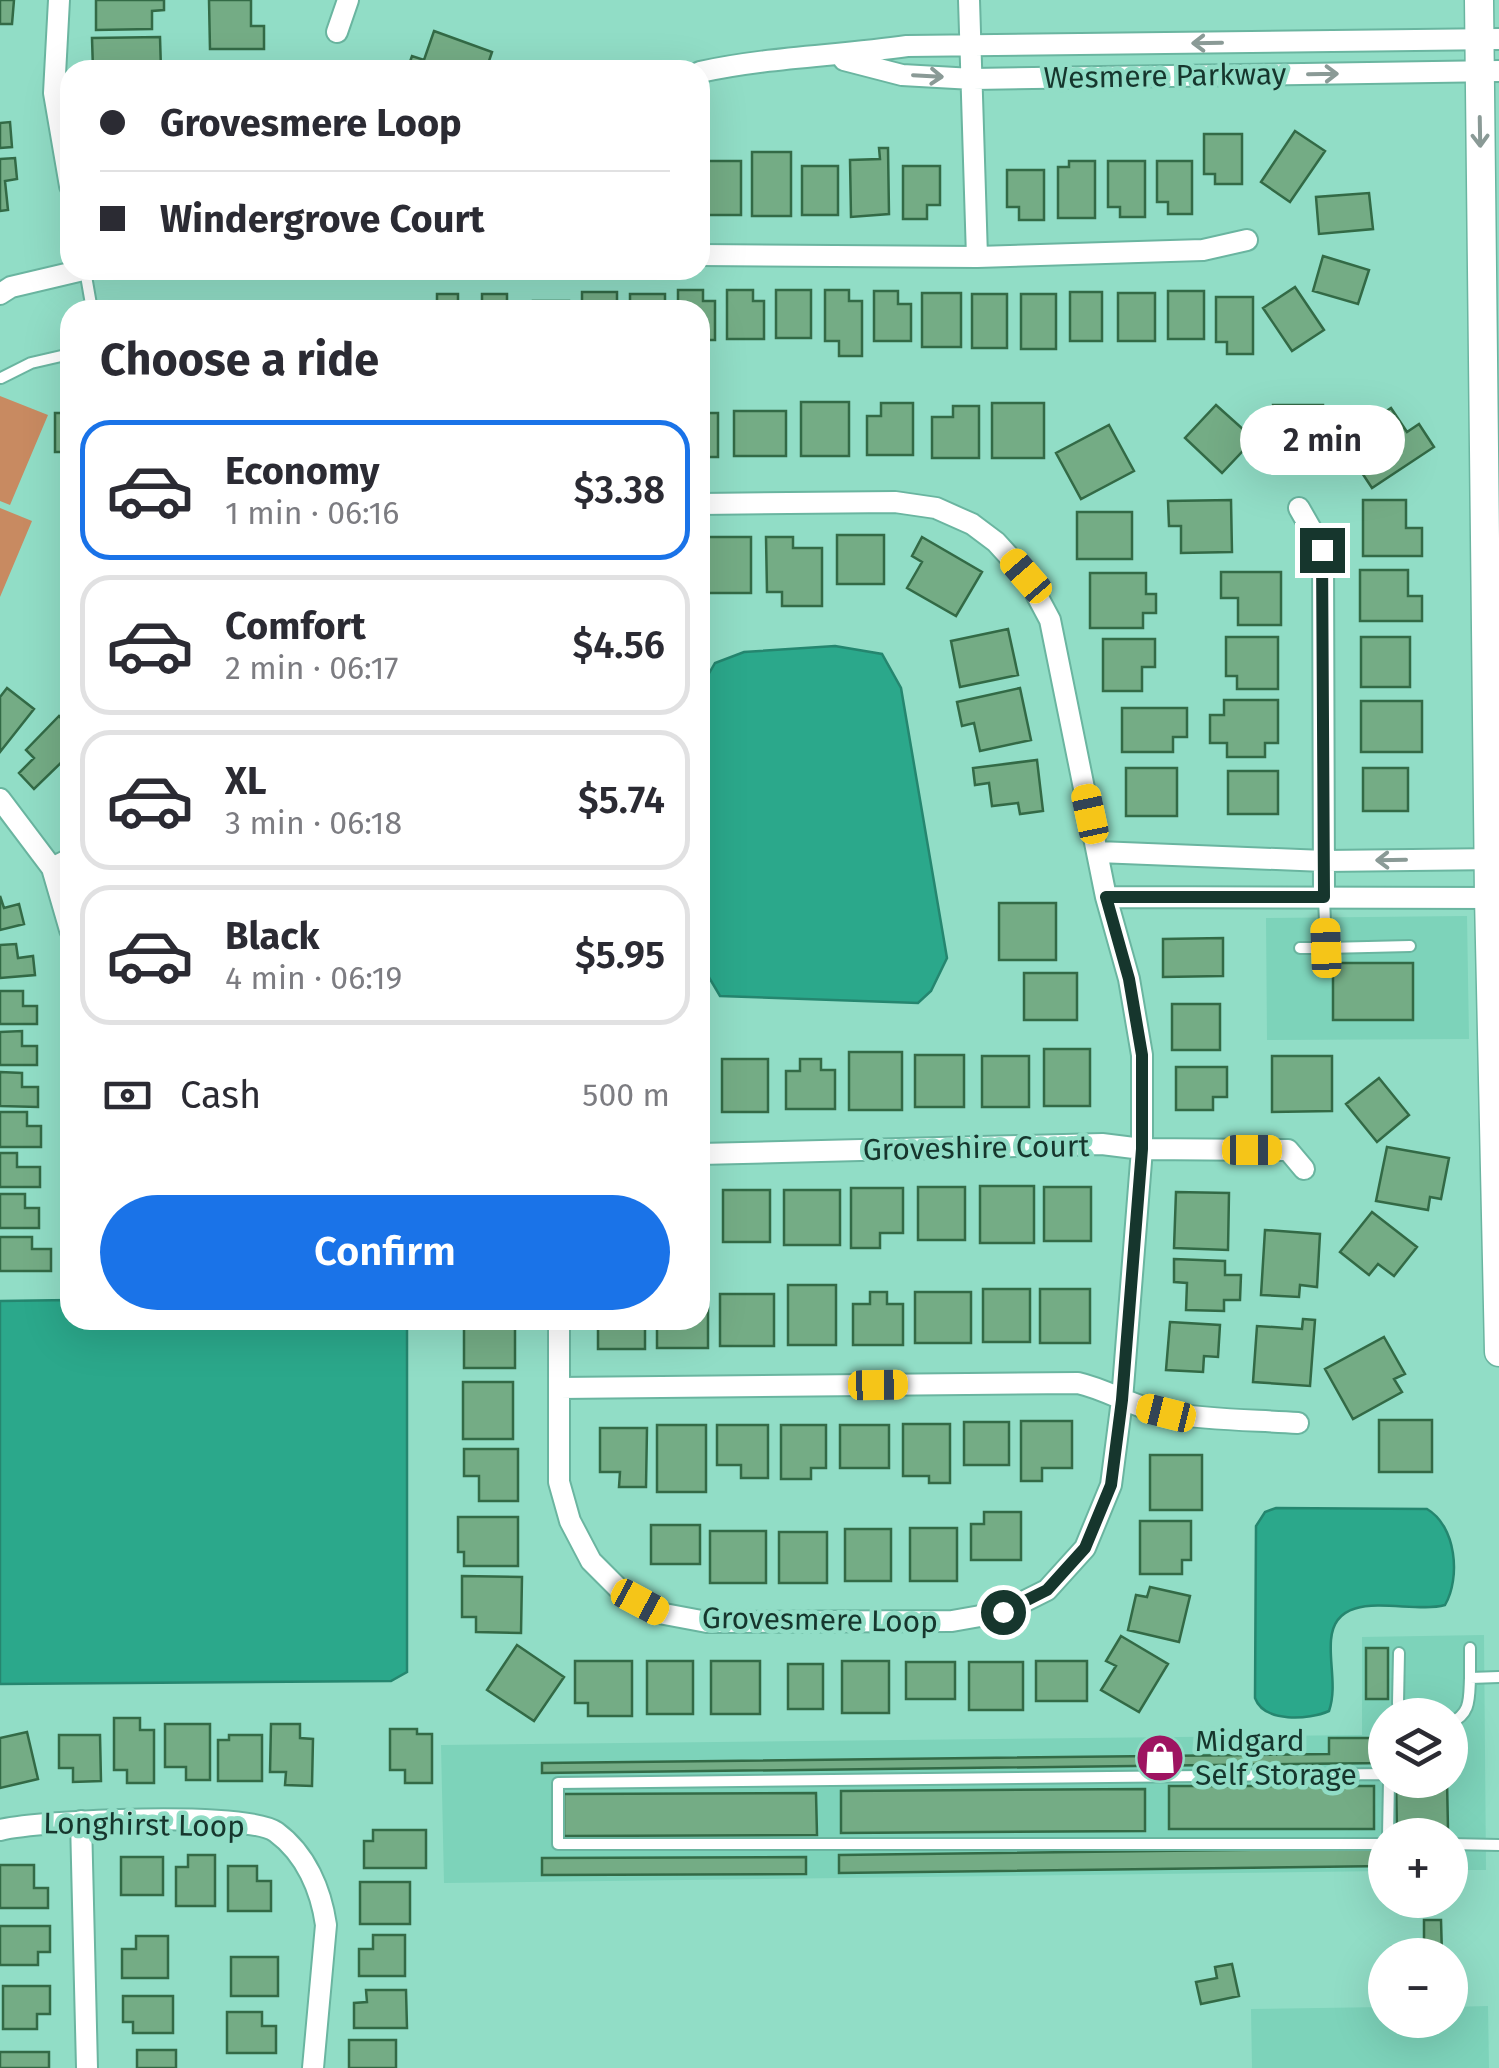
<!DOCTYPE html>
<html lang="en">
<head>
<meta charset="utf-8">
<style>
  body { margin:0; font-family:"Fira Sans",sans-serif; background:#f7f7f7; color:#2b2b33; height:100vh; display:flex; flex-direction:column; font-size:38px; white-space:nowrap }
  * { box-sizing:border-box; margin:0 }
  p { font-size:32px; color:#7c7c81 }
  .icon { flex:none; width:55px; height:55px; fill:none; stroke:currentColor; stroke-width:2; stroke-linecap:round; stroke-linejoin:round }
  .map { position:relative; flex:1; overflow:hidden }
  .sheet { position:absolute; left:60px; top:300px; width:650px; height:1030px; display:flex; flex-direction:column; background:#fff; border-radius:30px; box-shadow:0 10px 40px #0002 }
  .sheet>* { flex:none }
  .guide { position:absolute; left:60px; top:60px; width:650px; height:220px; border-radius:30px; box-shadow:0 10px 40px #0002; display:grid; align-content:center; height:220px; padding:0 40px; background:#fff }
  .tools { position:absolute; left:1368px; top:1698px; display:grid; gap:20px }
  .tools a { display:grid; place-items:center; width:100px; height:100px; border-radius:50%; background:#fff; box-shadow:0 10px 40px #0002; font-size:50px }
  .end { position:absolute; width:45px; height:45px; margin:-22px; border:12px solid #16362d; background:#fff; box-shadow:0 0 0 5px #fff }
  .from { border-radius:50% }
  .bubble { position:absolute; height:70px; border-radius:35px; background:#fff; box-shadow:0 10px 40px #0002; font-size:32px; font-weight:600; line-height:70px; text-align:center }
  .car { position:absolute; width:30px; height:60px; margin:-30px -15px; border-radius:12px; box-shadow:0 0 8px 2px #0007; background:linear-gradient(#f5c518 24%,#345 0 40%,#f5c518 0 76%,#345 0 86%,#f5c518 0) }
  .guide b { display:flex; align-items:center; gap:35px; height:95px; font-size:38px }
  .guide b+b { border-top:2px solid #e1e1e2 }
  .guide i { width:25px; height:25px; background:#2b2b33 }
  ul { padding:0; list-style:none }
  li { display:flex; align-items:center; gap:30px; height:140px; margin:0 20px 15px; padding:0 20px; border:5px solid #e1e1e2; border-radius:30px }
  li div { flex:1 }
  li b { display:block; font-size:38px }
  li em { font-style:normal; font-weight:600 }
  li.selected { border-color:#1a73e8 }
  li>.icon { width:90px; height:90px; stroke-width:1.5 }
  h2 { padding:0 40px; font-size:45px; line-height:120px }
  .pay { display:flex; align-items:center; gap:25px; height:110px; padding:0 40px; font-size:38px }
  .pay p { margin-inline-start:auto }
  .cta { display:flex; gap:20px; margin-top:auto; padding:20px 40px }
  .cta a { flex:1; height:115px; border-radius:60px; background:#1a73e8; color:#fff; font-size:40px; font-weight:600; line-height:115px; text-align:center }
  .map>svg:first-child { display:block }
  .built { fill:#7dd3ba; fill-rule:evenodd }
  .green { fill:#c88a61 }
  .water { fill:#2ba88b; stroke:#25866f; stroke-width:2.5 }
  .building { fill:#74ac85; stroke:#336a46; stroke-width:2.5 }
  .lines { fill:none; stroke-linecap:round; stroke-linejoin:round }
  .lane-casing { stroke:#6ab5a0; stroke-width:14 }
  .street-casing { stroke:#6ab5a0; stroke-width:24 }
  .secondary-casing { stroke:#6ab5a0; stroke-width:31 }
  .lane { stroke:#fff; stroke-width:10 }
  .street { stroke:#fff; stroke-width:20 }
  .secondary { stroke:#fff; stroke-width:28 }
  .oneway { stroke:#8a9a96 }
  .route { stroke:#16362d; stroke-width:12 }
  .labels { text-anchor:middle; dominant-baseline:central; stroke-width:9; stroke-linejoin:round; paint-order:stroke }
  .street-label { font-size:30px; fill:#16362d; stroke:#91ddc6 }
  .poi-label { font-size:30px; fill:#16362d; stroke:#91ddc6; text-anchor:start }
</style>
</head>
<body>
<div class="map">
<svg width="1499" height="2068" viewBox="0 0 1499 2068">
  <rect width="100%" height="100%" fill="#91ddc6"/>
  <path class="built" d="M1467,916l2,123 -202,1 -1,-122z
    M1484,1635l2,235h-36v-35h-65v36l-941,12 -3,-138 921,-10v-98zM1385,1715h65v65h-65z
    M1488,2006l1,62h-237l-1,-59 134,-2v13h65v-13z"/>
  <path class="green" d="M0,396l48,19 -38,90 -10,-4z
    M0,508l32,13 -32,76z"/>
  <path class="water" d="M835,646l47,8 19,34 46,270 -16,33 -13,12 -198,-7 -19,-32 -1,-275 15,-26 29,-11z
    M70,1300v20h337v352l-16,9 -391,3v-383z
    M1276,1508l151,1c29,17 34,68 18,96 -36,10 -110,-20 -114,35 -2,23 6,48 -2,71 -20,9 -65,12 -74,-13l1,-172 9,-14z"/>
  <path class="building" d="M0,0h14l-2,24h-12z
    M96,0h68v10l-12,1v18l-56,1z
    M209,0h42v26h13v23h-54z
    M434,31l58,21 -6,18h-79l5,-14 12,4z
    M160,37l1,33h-68l-1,-32z
    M10,122l2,25 -12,1v-25z
    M1295,131l30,20 -35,51 -29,-20z
    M1204,134h38v50h-27v-10h-11z
    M879,148h9l1,66 -38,3 -1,-57 30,-1z
    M752,152h39v64h-39z
    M15,158l2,21 -12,2 3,29 -8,1v-52z
    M703,161h38v54h-38z
    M1069,161h26v57h-37v-51h11z
    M1108,161h37v56h-25v-10h-12z
    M1157,161h35v53h-24v-12h-11z
    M802,166h36v49h-36z
    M903,166h37v39h-13v14h-24z
    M1007,170h37v50h-25v-13h-12z
    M1369,193l4,36 -54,5 -3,-37z
    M1323,256l46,14 -11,34 -45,-13z
    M1295,287l29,43 -32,21 -29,-43z
    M678,290h25v11h12v39h-15v-30h-22z
    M727,290h26v11h11v38h-37z
    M776,290h35v48h-35z
    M825,290h24v11h13v55h-23v-15h-14z
    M874,291h24v13h13v37h-37z
    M1168,291h36v48h-36z
    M582,292h35v18h-35z
    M1070,292h32v49h-32z
    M922,293h39v54h-39z
    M1118,293h37v48h-37z
    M437,294h21v15l14,1h-35z
    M482,294h25v11h13v5h-38z
    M630,294h35v16h-35z
    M972,294h35v54h-35z
    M1021,294h35v55h-35z
    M1216,297h37v57h-26v-12h-11z
    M533,301h36v9h-36z
    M801,402h48v54h-48z
    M881,403h32v52h-46v-39h14z
    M992,403h52v55h-52z
    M1216,405l38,34 -32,34 -37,-35z
    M1273,405h50v42h-50z
    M953,406h26v52h-47v-41h21z
    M1391,408l16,24 12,-8 15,23 -62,41 -31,-47z
    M734,411h52v45h-52z
    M55,413h15v39h-15z
    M700,413h18v44h-18z
    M1109,425l25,46 -53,28 -25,-46z
    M1231,500l1,52 -51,1v-27h-12l-1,-25z
    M1363,500h43v28h16v28h-59z
    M1077,512h55v47h-55z
    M837,535h47v49h-47z
    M703,537h48v56h-48z
    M766,537h27v11h29v58h-40v-14h-15z
    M922,537l60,35 -26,44 -49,-28 15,-26 -10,-6z
    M1360,570h48v26h14v25h-62z
    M1221,572h60v53h-43v-27h-17z
    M1090,573h56v21h10v19h-13v15h-53z
    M1008,629l10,46 -58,12 -9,-46z
    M1226,637h52v52h-41v-13h-11z
    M1361,637h49v50h-49z
    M1103,639h52v28h-13v24h-39z
    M7,688l27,21 -34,43v-55z
    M1020,688l11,52 -51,11 -6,-28 -12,3 -5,-24z
    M1224,700h54v43h-13v14h-38v-14h-17v-28h14z
    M1361,701h61v51h-61z
    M1122,708h65v29h-14v15h-51z
    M59,716l11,11v27l-36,35 -15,-16 15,-15 -8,-8z
    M1037,760l6,51 -23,3 -2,-11 -26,3 -3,-23 -14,2 -2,-17z
    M1126,768h51v48h-51z
    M1363,768h45v43h-45z
    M1228,771h50v43h-50z
    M0,896l4,12 15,-4 5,20 -24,6z
    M999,903h57v57h-57z
    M1223,938v38l-60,1v-38z
    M16,944l2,14 15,-2 2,19 -35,3v-33z
    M1333,963h80v57h-80z
    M1024,973h53v47h-53z
    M0,991h23v15h14v18h-37z
    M1172,1004h48v46h-48z
    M22,1031v15h15v19h-37v-33z
    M1044,1049h46v57h-46z
    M849,1052h53v58h-53z
    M915,1055h49v52h-49z
    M982,1056h47v51h-47z
    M1272,1056h60v55l-60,1z
    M700,1057h7v55h-7z
    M722,1059h46v53h-46z
    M800,1059h21v11h14v39h-49v-38h14z
    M1176,1067h51v30h-14v13h-37z
    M0,1072l22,1v14h16v20l-38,-1z
    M1379,1078l30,37 -32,27 -31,-38z
    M0,1112h27v14h14v21h-41z
    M1387,1147l62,11 -8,41 -11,-2 -2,13 -52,-9z
    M0,1153h17v14h23v20h-40z
    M980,1186h54v57h-54z
    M918,1187h47v53h-47z
    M1044,1187h47v54h-47z
    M851,1188h52v45h-23v15h-29z
    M723,1190h47v52h-47z
    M784,1190h56v55h-56z
    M700,1192h6v49h-6z
    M1176,1192l53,1 -1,57 -54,-2z
    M0,1194h25v14h14v20h-39z
    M1372,1212l45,35 -23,29 -16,-12 -9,11 -29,-23z
    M1265,1230l55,4 -3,53 -17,-2 -1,12 -38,-2z
    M0,1237h32v12h19v22h-51z
    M1174,1259l51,2v14h16l-1,25h-16v11l-38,-1 1,-27 -13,-1z
    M788,1285h48v60h-48z
    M983,1289h47v53h-47z
    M1040,1289h50v54h-50z
    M700,1292h8v56h-51v-28h43z
    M870,1292h17v12h16v41h-50v-41h17z
    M915,1292h56v51h-56z
    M720,1294h54v52h-54z
    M1303,1319l12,1 -5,66 -57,-4 4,-56 45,3z
    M598,1320h47v29h-47z
    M464,1321h51v47h-51z
    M1170,1322l50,3 -2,32 -14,-1 -1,16 -37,-2z
    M1384,1337l21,37 -11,5 8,13 -49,27 -28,-50z
    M463,1382h50v57h-50z
    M1379,1420h53v52h-53z
    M1021,1421h51v47h-30v13h-21z
    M964,1422h45v43h-45z
    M903,1424h47v59h-21v-7h-26z
    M657,1425h49v67h-49z
    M717,1425h51v53h-27v-13h-24z
    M781,1425h45v43h-15v11h-30z
    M840,1425h49v43h-49z
    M600,1428h47l-1,59h-27l1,-15h-20z
    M464,1449h54v52h-39v-25h-15z
    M1150,1455h52v55h-52z
    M984,1512h37v48h-50v-36h13z
    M458,1517h60v49h-54v-14h-6z
    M1140,1521h51v39h-9v14h-42z
    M651,1525h49v39h-49z
    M910,1528h47v53h-47z
    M845,1529h46v52h-46z
    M710,1531h56v52h-56z
    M779,1532h48v51h-48z
    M462,1576l60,1 -1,56 -45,-1v-15h-14z
    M1150,1587l40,9 -11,46 -51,-12 8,-35 11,2z
    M1121,1636l47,28 -29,48 -38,-22 15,-24 -10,-5z
    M517,1645l47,32 -30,44 -47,-31z
    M1366,1648h22v51h-22z
    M575,1661h57v55h-44v-13h-13z
    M647,1661h46v53h-46z
    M711,1661h49v53h-49z
    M842,1661h47v52h-47z
    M1036,1661h51v40h-51z
    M906,1662h49v37h-49z
    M969,1662h54v48h-54z
    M788,1664h35v45h-35z
    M114,1718h26v12h14v53h-27v-13h-13z
    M165,1724h45v56h-24v-13h-21z
    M271,1724h29v14l13,1 -1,47 -27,-1 1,-13h-16z
    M390,1729h27v5h15v49h-27v-13h-15z
    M27,1732l11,47 -38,9v-50z
    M59,1735h41l1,46 -28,1v-14h-14z
    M229,1735h33v46h-44v-41h11z
    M1329,1738h56v25l-843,10v-10l787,-9z
    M1396,1780h51l1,50 -51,1z
    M1169,1786h205v43h-205z
    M1145,1789v42l-304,2v-42z
    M816,1793l1,42 -253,1v-42z
    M373,1830h53v38h-62v-27h9z
    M1385,1848v18l-546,7v-18z
    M188,1855h27v51h-39v-39h12z
    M121,1857h42v38h-42z
    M806,1857v17l-264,1v-17z
    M0,1865h34v23h14v20h-48z
    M228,1866h29v15h14v30h-43z
    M360,1882h50v42h-50z
    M1424,1920h17l1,35h-50v-8l32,-1z
    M0,1926h50v26h-12v13h-38z
    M373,1935h32v41h-46v-27h14z
    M136,1936h32v42h-46v-29h14z
    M231,1957h47v39h-47z
    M1232,1964l7,32 -38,8 -5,-22 21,-4 -2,-11z
    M3,1986h47v28h-13v15h-34z
    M366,1990h40l1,38h-53v-25l13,-1z
    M123,1996h50v37h-40v-11h-10z
    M227,2012h35v14h14v27h-49z
    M349,2040h47v28h-47z
    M137,2050h39v18h-39z
    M0,2052h49v16h-49z"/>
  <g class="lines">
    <g class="lane-casing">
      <path id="lane" d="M85,270l7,40
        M1,378l30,-15 39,-9
        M1324,898l2,50 84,-2
        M1300,948h26
        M1470,1648v30
        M1399,1653l-1,50 3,12
        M1450,1723c21,-9 19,-24 20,-45l29,-1
        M1385,1774l-827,9v61h827
        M1388,1835l1,-55
        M1450,1844l49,1"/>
    </g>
    <g class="street-casing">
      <path id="street" d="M59,0l-5,93 16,93
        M969,0l8,257
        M337,32l11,-32
        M844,60l58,15 71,4 526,-8
        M700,72c68,-15 138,-16 207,-26l592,-7
        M700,255l277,2 226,-7 44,-10
        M0,294l11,-7 72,-17
        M1299,508l24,42 1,347
        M0,799l52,69 18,62
        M1098,852l226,9 175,-2
        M52,868l18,-9
        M1106,897l393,1
        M700,1154l402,-10 40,5 146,1 16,19
        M559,1320v162l11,39 21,40 31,31 37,21 48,9 245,-1 51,-9 44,-22 38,-42 26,-63 11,-85 20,-251v-94l-13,-76 -23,-82 -56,-277 -24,-45 -30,-33 -24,-18 -36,-16 -41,-6 -195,2
        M559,1388l519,-5c31,7 56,25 88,30 43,7 88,7 132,10
        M81,1821l6,247
        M0,1830c40,-10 247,-19 276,2 30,22 45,58 50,93l-13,143"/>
    </g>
    <g class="secondary-casing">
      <path id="secondary" d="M1479,0l10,897 10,455"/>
    </g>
    <use href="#lane" class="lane"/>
    <use href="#street" class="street"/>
    <use href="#secondary" class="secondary"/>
  </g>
  <defs><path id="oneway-shaft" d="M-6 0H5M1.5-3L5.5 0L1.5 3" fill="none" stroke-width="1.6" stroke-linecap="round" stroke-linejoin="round" transform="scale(2.5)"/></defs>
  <g class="oneway">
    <use href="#oneway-shaft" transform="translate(1207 43) rotate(179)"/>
    <use href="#oneway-shaft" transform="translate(1323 74) rotate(-1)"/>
    <use href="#oneway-shaft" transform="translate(928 76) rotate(3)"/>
    <use href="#oneway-shaft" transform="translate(1480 132) rotate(89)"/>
    <use href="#oneway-shaft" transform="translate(1391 860) rotate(179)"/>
  </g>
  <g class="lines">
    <path class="route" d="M1003,1612l44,-22 38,-42 26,-63 11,-85 20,-251v-94l-13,-76 -23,-82h218l-2,-347"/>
  </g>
  <defs>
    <g id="shop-disc" transform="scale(2.5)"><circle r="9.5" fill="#9e1461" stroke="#91ddc6"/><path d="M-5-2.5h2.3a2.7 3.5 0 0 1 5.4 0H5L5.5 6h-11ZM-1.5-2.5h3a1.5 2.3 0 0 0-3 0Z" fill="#fff"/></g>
  </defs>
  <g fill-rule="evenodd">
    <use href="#shop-disc" x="1160" y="1758"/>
  </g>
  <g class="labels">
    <g class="street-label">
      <text transform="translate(1165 76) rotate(-1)">Wesmere Parkway</text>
      <text transform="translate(976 1148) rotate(-1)">Groveshire Court</text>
      <text transform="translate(820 1620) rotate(1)">Grovesmere Loop</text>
      <text transform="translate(144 1825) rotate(1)">Longhirst Loop</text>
    </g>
    <g class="poi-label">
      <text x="1195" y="1741">Midgard<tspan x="1195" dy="34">Self Storage</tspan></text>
    </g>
  </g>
</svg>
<div class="tools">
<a><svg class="icon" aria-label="layers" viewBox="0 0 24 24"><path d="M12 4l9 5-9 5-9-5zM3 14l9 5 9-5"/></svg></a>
<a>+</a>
<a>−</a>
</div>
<i class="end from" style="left:1003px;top:1612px"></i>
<i class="end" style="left:1322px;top:550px"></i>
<div class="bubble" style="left:1240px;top:405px;width:165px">2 min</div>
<i class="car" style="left:1026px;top:576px;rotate:319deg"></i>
<i class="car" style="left:1090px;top:814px;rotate:348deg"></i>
<i class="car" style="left:1326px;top:948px;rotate:358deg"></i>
<i class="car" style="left:1252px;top:1150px;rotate:90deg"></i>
<i class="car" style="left:878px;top:1385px;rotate:89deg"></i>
<i class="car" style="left:1166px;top:1413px;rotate:284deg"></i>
<i class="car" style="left:640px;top:1602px;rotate:118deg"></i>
<div class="guide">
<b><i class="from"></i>Grovesmere Loop</b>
<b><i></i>Windergrove Court</b>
</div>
<section class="sheet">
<h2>Choose a ride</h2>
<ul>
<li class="selected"><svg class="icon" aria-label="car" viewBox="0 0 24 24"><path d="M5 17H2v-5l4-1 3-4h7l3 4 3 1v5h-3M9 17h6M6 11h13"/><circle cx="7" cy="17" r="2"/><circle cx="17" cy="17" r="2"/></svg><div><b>Economy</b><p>1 min · 06:16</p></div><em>$3.38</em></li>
<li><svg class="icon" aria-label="car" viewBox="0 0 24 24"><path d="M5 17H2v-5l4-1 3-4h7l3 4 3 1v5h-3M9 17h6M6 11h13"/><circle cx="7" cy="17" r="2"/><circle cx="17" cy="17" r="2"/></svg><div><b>Comfort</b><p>2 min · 06:17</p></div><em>$4.56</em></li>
<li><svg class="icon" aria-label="car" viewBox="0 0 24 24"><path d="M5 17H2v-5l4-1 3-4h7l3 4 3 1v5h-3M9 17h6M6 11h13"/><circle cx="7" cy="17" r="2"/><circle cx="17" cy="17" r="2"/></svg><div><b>XL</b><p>3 min · 06:18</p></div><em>$5.74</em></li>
<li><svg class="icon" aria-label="car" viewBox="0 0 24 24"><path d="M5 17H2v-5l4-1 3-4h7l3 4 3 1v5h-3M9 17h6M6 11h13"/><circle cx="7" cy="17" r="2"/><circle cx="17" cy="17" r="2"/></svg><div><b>Black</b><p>4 min · 06:19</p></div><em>$5.95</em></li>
</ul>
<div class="pay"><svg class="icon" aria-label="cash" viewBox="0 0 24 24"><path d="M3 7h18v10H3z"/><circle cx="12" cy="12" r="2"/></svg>Cash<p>500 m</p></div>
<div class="cta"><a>Confirm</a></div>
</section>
</div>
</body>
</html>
